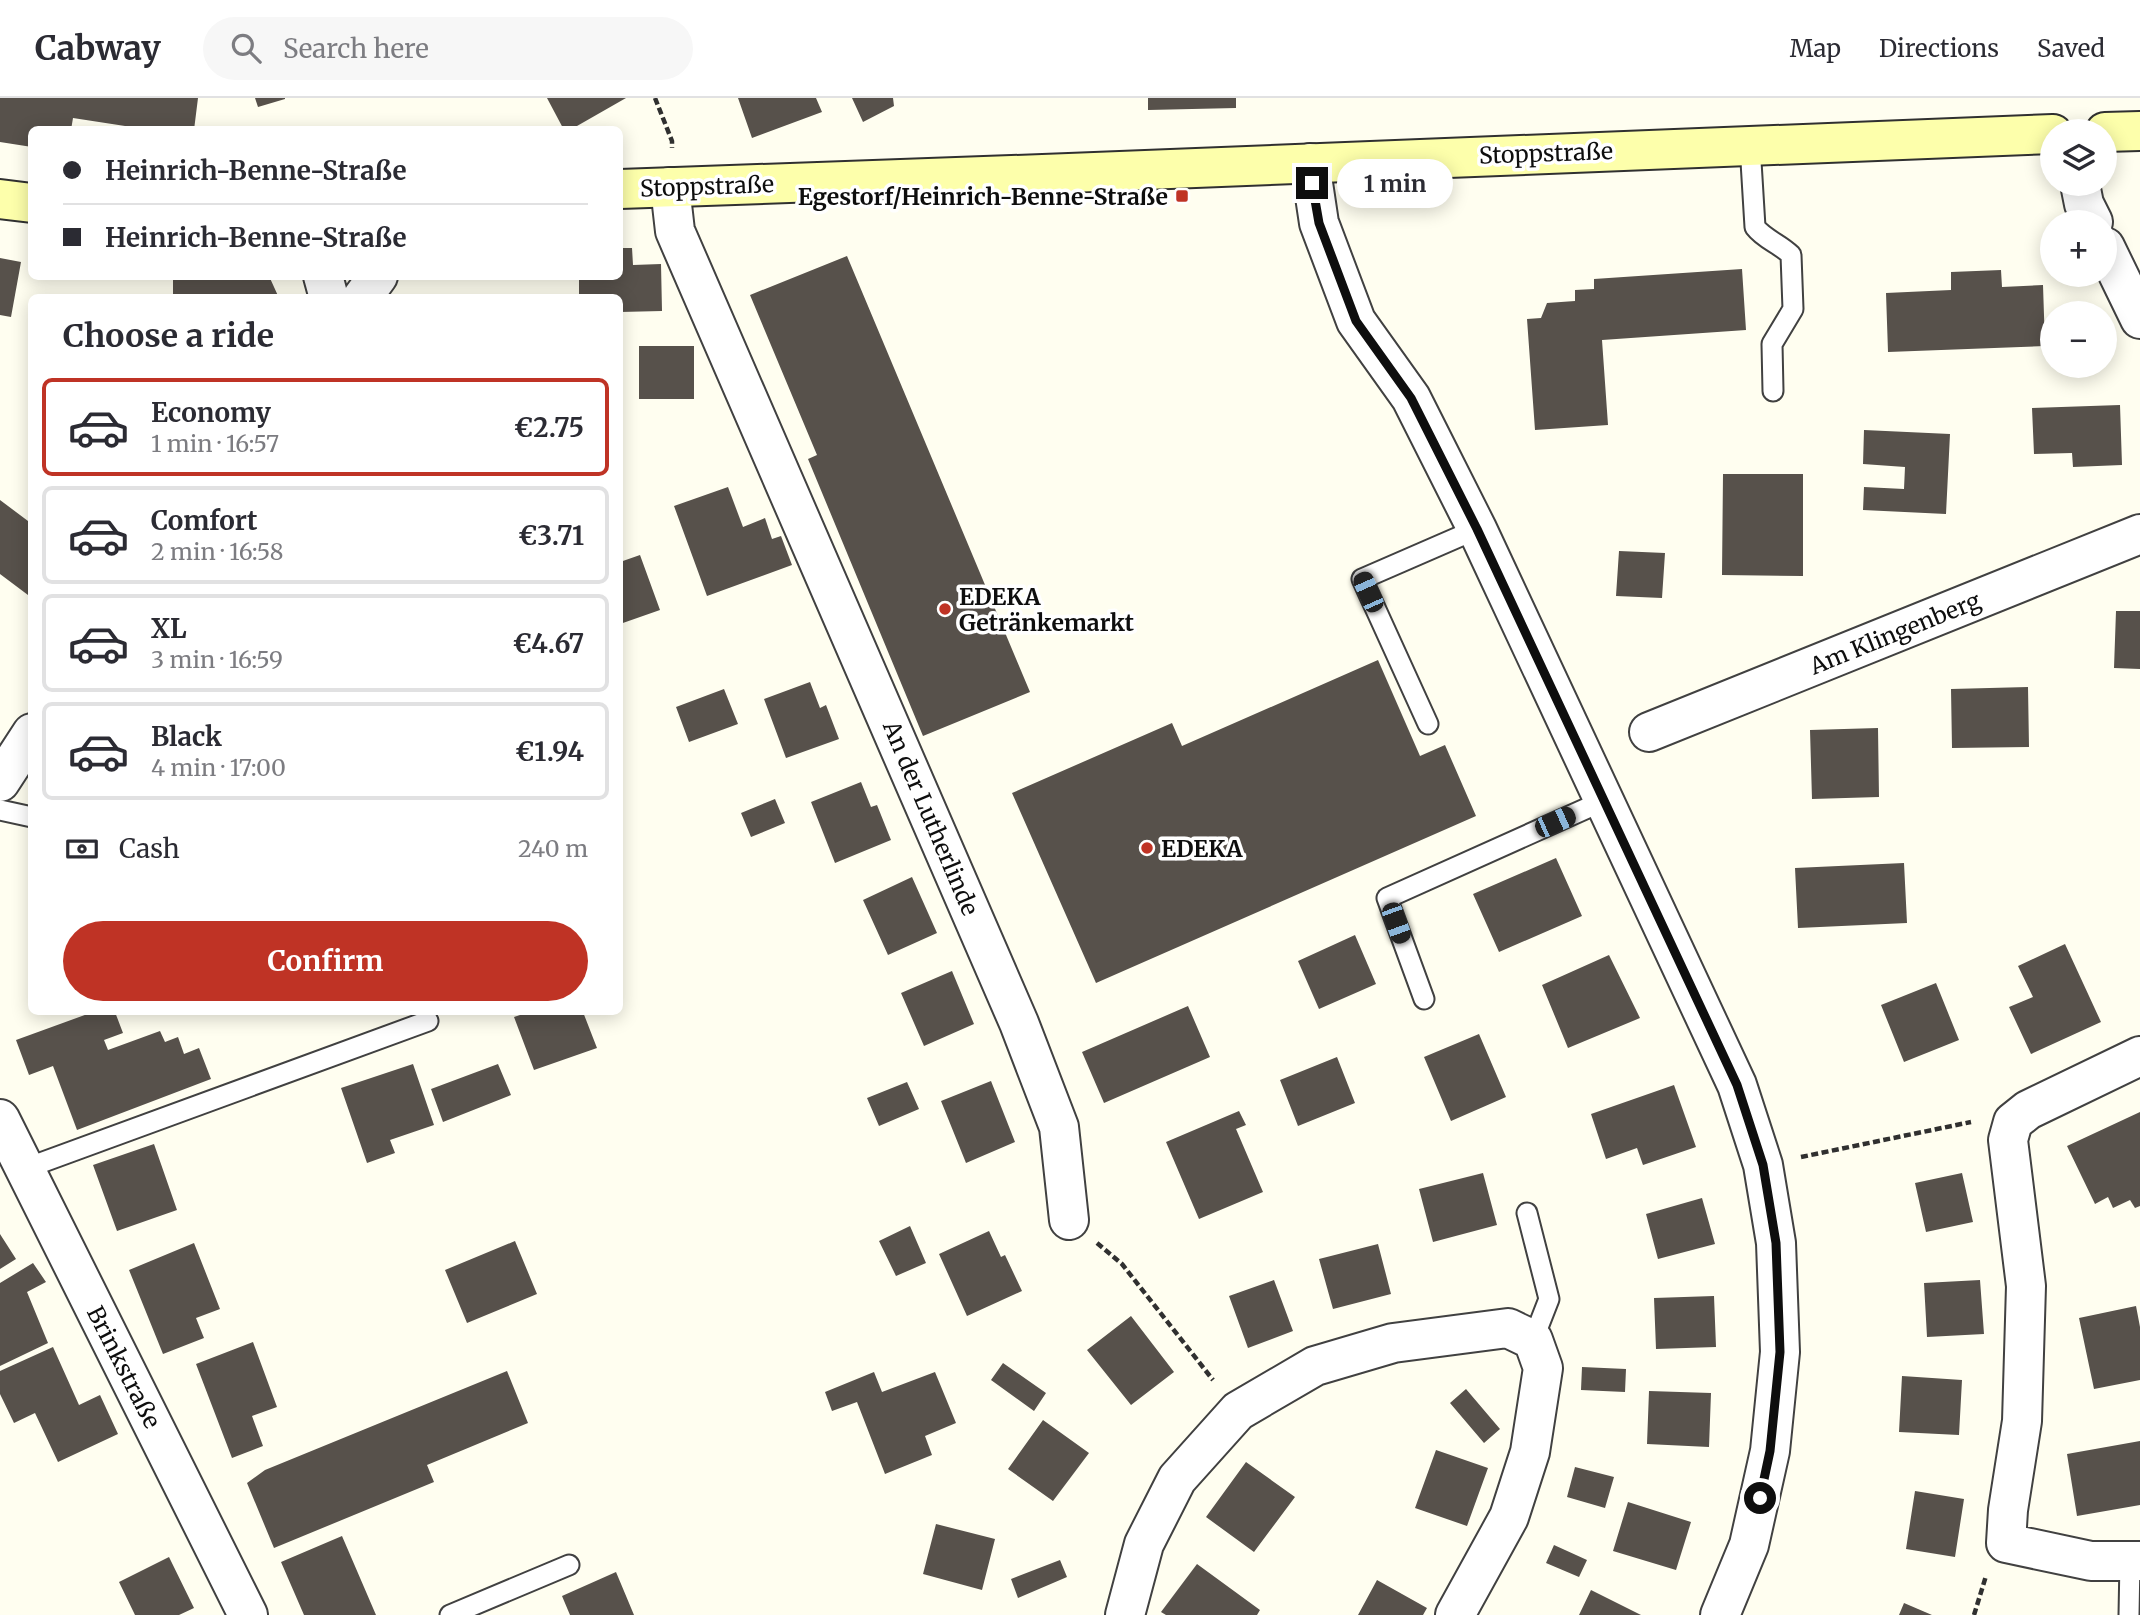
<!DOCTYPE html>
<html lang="en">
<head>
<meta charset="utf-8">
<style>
  body { margin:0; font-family:Merriweather,serif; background:#f7f7f7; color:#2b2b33; height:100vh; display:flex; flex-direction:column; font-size:26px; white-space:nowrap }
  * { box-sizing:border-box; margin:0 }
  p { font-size:23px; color:#7c7c81 }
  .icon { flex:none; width:38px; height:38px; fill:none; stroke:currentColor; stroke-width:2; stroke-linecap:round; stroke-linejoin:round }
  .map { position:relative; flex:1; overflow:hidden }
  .drawer { position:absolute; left:28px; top:196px; width:595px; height:721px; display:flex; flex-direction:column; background:#fff; border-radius:10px; box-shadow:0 4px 18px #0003 }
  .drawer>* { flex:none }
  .guide { position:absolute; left:28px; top:28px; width:595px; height:154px; border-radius:10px; box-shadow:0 4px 18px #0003; display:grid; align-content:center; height:154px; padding:0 35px; background:#fff }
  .controls { position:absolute; left:2040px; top:21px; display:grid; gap:14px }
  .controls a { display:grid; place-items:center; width:77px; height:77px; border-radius:50%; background:#fff; box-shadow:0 4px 18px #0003; font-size:35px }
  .end { position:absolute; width:32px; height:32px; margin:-16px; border:9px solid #0e0e0e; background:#fff; box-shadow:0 0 0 4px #fff }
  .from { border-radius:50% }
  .bubble { position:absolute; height:49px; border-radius:24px; background:#fff; box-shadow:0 4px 18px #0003; font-size:23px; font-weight:700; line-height:49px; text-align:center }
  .car { position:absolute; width:21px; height:42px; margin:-21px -10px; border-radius:9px; box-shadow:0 0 5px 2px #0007; background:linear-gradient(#222 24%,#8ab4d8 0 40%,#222 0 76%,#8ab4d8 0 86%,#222 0) }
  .guide b { display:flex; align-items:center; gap:24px; height:66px; font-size:26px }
  .guide b+b { border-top:2px solid #e1e1e2 }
  .guide i { width:18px; height:18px; background:#2b2b33 }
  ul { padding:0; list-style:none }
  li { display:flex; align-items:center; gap:21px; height:98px; margin:0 14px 10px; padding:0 21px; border:4px solid #e1e1e2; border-radius:10px }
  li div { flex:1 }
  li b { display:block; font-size:26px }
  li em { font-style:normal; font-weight:700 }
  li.current { border-color:#bf3325 }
  li>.icon { width:63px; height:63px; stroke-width:1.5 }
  h2 { padding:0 35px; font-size:32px; line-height:84px }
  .pay { display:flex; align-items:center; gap:18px; height:77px; padding:0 35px; font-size:26px }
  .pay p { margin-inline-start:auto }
  .primary-button { display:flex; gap:14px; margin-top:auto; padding:14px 35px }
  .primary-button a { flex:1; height:80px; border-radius:42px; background:#bf3325; color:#fff; font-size:28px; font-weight:700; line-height:80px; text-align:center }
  header { display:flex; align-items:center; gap:42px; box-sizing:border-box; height:98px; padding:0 35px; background:#fff; border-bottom:2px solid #e1e1e2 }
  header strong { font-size:33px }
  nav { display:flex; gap:38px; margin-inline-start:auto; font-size:24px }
  .search { width:490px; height:63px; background:#f7f7f7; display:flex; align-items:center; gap:18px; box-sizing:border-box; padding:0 24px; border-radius:38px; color:#7c7c81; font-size:26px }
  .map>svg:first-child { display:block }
  .building { fill:#57514b }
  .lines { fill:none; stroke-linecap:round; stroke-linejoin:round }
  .lane-casing { stroke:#414141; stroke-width:23 }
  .street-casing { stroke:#414141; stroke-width:42 }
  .secondary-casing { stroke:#303030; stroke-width:42 }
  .path { stroke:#303030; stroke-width:4.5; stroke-dasharray:7 3.5; stroke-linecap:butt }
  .lane { stroke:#fff; stroke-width:19 }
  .street { stroke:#fff; stroke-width:38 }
  .secondary { stroke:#fdffab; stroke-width:38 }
  .route { stroke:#0e0e0e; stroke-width:9 }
  .poi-dot { fill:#bf3325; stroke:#fff; stroke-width:2.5 }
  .labels { text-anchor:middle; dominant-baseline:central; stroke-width:7; stroke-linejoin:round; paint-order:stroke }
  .street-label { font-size:23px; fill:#0e0e0e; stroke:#fff }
  .poi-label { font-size:23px; font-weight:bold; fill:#0e0e0e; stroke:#fff; text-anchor:start }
</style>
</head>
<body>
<header>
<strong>Cabway</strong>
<div class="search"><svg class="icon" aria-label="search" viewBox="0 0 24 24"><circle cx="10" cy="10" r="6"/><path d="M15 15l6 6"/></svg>Search here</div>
<nav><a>Map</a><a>Directions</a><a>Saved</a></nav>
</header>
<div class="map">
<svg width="2140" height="1517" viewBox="0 0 2140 1517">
  <rect width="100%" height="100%" fill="#fffef0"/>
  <path class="building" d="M0,0h198l-4,32h-43l-78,-12 -2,12h-39v17l-32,-5z
    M255,0h30v1l-27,8z
    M547,0h79l-56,32h-6z
    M738,0h78l6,14 -70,26z
    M852,0h41l1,8 -31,16z
    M1148,0h88v10l-88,2z
    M620,150h12l1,17 28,-1 1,47 -42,1v-14l-41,-1v-21h41z
    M847,158l183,436 -107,44 -115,-277 9,-4 -67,-160z
    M0,160l21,4 -10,55 -11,-2z
    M1742,171l4,61 -144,10 6,85 -73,5 -8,-111 14,-1 6,-15 28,-2v-11l19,-1v-10z
    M2001,172l1,17 41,-2 2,61 -157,6 -2,-59 65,-3v-18z
    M173,178h96l10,22h-106z
    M639,248h55v53h-55z
    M2120,307l2,60 -49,2 -1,-14 -38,1 -2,-46z
    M1864,332l86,4 -4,80 -83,-4 1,-23 40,2 1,-22 -42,-3z
    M1723,376h80v102l-81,-1z
    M728,389l15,40 22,-9 7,21 9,-3 11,29 -85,31 -33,-90z
    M0,402l32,24v74l-32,-24z
    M1619,453l46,2 -3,45 -46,-2z
    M640,457l20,55 -40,14v-62z
    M2116,513h24v58l-26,-1z
    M1378,562l42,96 25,-11 31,71 -380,167 -84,-190 160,-70 10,23z
    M810,584l10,26 6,-3 13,34 -53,19 -22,-59z
    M2028,589l1,60 -77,1 -1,-59z
    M724,591l14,35 -49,18 -13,-35z
    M1878,630l1,69 -67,2 -2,-69z
    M861,684l10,25 6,-2 14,35 -56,23 -24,-61z
    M775,701l10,24 -34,14 -10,-24z
    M1556,760l26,58 -83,36 -26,-58z
    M1904,765l3,60 -109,5 -3,-60z
    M912,779l25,56 -49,22 -25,-55z
    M1355,837l21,49 -57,25 -21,-48z
    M2065,846l36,78 -70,32 -22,-47 24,-10 -15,-31z
    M1609,857l31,63 -72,30 -26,-63z
    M952,873l22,53 -50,22 -23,-53z
    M1936,885l23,57 -55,22 -23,-57z
    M1188,908l22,51 -106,46 -22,-51z
    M93,914h22l8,21 -19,7 4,10 52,-19 5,11 13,-5 6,17 15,-6 12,31 -134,51 -24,-64 -24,9 -13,-35z
    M529,914h54l14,36 -63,22 -20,-53z
    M1479,936l27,63 -55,24 -27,-64z
    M1337,959l18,46 -57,23 -18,-46z
    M413,966l21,61 -44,15 5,13 -28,10 -26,-75z
    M498,966l13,31 -68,27 -12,-33z
    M991,983l24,61 -49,21 -25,-62z
    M907,984l12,27 -40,17 -12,-28z
    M1674,987l22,62 -53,18 -6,-17 -31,11 -15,-45z
    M1239,1013l7,14 -10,4 27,63 -64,27 -33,-77z
    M2140,1014v94l-5,2 -5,-8 -17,8 -5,-11 -13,7 -28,-58z
    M154,1046l23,66 -60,21 -24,-66z
    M1483,1075l14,52 -64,17 -14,-53z
    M1962,1075l11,49 -47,10 -11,-49z
    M1702,1100l13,46 -57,15 -12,-45z
    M910,1128l16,37 -30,13 -17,-35z
    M989,1133l12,26 4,-2 17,36 -55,25 -28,-62z
    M0,1136l16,25 -16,10z
    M515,1143l22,53 -70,29 -22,-53z
    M194,1145l26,66 -24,9 8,20 -41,16 -34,-84z
    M1378,1146l13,50 -58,15 -14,-50z
    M33,1165l13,19 -19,10 21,51 -48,23v-83z
    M1274,1182l19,51 -45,17 -19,-52z
    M1980,1182l4,54 -57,3 -3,-54z
    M1714,1198l2,51 -60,2 -2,-51z
    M2136,1208l4,21v53l-46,9 -15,-71z
    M1131,1218l43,56 -43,33 -44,-55z
    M253,1244l24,65 -25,9 11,30 -31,12 -36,-94z
    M53,1249l26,58 21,-10 18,39 -60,28 -23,-49 -21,10 -14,-29v-23z
    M1003,1265l43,30 -12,18 -43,-31z
    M1582,1269l44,2 -1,23 -44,-2z
    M507,1273l21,52 -101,42 7,17 -160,66 -27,-65 18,-13z
    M874,1274l8,20 53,-20 21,51 -31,13 7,19 -47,19 -28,-72 -25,9 -7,-19z
    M1902,1278l60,4 -3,55 -60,-3z
    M1466,1291l34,40 -16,14 -34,-40z
    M1649,1293l62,2 -2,54 -62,-3z
    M1043,1322l46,33 -36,48 -45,-32z
    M2140,1343v64l-63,11 -10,-62z
    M1436,1352l52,18 -21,58 -52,-18z
    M1246,1364l49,35 -41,55 -48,-35z
    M1575,1369l39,10 -9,31 -38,-11z
    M1915,1393l49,8 -9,58 -49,-8z
    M1628,1404l63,20 -15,48 -63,-19z
    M936,1426l59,15 -13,51 -59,-16z
    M342,1438l34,79h-72l-23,-53z
    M1554,1447l33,15 -8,17 -33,-14z
    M169,1459l25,51 -15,7h-44l-16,-33z
    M1060,1462l7,17 -49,21 -7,-19z
    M1197,1466l63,46 -3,5h-91l-5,-3z
    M616,1474l18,43h-64l-8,-19z
    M1377,1482l50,28 -4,7h-65z
    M1591,1492l50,25h-62z
    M1904,1505l28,12h-33z"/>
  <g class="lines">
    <g class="lane-casing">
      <path id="lane" d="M1750,47l5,82c9,12 25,17 36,28l2,54 -21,35 1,47
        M1428,626l-66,-145 115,-50
        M0,712l32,7
        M1424,901l-37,-101 216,-97
        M24,1071l404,-148
        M1527,1115l22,86 -16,41
        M450,1517l119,-50
        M2129,1517l1,-54"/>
    </g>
    <g class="street-casing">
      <path id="street" d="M1310,65l9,60 37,98 55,77 66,131 260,556 26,80 13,78 4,109 -10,99 -21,94 -29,70
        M2080,86l4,20 9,18
        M670,89l5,44 344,792 40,104 10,93
        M2105,149l35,72
        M323,178l6,22
        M362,200l16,-22
        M1649,634l491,-198
        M0,684l32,-49
        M2140,958l-112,54 -15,12 -5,18 18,146 -4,135 -14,89 -2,33 85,18h49
        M0,1021l248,496
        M1125,1517l19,-71 33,-65 61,-68 77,-45 78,-23 115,-15 25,12 10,28 -13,84 -21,65 -54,98"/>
    </g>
    <g class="secondary-casing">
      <path id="secondary" d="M2105,34l35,-1
        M620,91l449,-16 984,-39
        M0,101l32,4"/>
    </g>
    <path class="path" d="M655,0l17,43v7
      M1801,1059l170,-35
      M1097,1145l25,21 91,116
      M1974,1517l12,-39"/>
    <use href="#lane" class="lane"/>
    <use href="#street" class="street"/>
    <use href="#secondary" class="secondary"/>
  </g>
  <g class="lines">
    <path class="route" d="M1312,85l7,40 37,98 55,77 66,131 260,556 26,80 13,78 4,109 -10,99 -10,47"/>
  </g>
  <g class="poi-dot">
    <rect x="1175" y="91" width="14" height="14" rx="3.5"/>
    <circle cx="945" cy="511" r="7"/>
    <circle cx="1147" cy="750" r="7"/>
  </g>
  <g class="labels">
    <g class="street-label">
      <text transform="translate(1546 55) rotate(-2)">Stoppstraße</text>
      <text transform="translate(707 88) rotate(-2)">Stoppstraße</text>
      <text transform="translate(1895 535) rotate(-22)">Am Klingenberg</text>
      <text transform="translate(931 720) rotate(67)">An der Lutherlinde</text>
      <text transform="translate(124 1269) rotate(63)">Brinkstraße</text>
    </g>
    <g class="poi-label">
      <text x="1168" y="98" text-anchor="end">Egestorf/Heinrich-Benne-Straße</text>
      <text x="959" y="498">EDEKA<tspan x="959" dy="26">Getränkemarkt</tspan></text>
      <text x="1161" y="750">EDEKA</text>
    </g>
  </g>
</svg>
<div class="controls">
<a><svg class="icon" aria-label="layers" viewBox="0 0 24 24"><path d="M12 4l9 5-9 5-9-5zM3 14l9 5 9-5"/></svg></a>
<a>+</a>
<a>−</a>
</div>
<i class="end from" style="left:1760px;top:1400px"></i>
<i class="end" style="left:1312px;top:85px"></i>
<div class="bubble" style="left:1337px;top:61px;width:116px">1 min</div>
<i class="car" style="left:1368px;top:494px;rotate:336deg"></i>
<i class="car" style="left:1555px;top:724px;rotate:66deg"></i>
<i class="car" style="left:1396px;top:825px;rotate:160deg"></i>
<div class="guide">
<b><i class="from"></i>Heinrich-Benne-Straße</b>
<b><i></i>Heinrich-Benne-Straße</b>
</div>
<section class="drawer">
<h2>Choose a ride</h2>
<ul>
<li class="current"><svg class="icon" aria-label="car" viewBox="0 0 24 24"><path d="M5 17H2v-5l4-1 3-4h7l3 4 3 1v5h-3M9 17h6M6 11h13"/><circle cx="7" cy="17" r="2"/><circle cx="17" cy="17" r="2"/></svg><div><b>Economy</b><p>1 min · 16:57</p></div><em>€2.75</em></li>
<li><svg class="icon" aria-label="car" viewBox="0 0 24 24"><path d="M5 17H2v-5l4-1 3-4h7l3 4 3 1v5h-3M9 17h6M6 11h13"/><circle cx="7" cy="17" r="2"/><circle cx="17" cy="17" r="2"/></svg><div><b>Comfort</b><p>2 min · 16:58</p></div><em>€3.71</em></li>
<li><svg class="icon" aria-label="car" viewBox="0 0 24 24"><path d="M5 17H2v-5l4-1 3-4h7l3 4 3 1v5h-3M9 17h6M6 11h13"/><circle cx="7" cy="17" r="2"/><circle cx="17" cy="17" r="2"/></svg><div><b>XL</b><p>3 min · 16:59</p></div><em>€4.67</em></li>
<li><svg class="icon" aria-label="car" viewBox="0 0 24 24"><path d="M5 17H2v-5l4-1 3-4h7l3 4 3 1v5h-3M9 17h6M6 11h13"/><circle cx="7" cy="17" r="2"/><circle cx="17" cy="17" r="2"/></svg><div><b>Black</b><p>4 min · 17:00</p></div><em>€1.94</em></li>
</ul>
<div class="pay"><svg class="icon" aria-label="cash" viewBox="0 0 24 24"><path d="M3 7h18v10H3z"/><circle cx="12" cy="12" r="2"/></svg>Cash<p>240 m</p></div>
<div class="primary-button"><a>Confirm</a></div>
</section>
</div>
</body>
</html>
